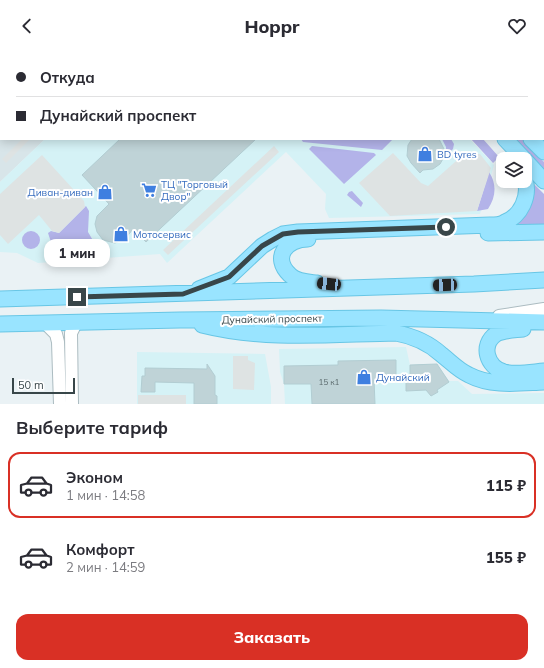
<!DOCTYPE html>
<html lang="ru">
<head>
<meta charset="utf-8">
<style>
  body { margin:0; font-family:Mulish,sans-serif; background:#f7f7f7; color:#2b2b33; height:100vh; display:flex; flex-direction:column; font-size:15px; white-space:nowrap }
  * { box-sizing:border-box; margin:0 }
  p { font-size:13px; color:#7c7c81 }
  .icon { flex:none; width:22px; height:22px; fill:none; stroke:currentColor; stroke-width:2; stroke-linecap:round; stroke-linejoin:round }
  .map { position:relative; height:352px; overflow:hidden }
  .side { display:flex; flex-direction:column; background:#fff; flex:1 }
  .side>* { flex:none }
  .banner { position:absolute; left:0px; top:0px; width:544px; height:88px; box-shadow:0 2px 10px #0003; display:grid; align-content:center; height:88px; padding:0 16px; background:#fff }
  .tools { position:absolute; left:496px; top:100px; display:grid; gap:8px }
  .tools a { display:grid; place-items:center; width:36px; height:36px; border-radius:8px; background:#fff; box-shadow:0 2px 10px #0003; font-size:20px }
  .scale { position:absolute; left:12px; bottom:10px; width:63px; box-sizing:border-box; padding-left:4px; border:2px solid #384649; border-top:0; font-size:11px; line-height:14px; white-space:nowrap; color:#384649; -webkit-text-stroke:3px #fff; paint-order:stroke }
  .end { position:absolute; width:18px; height:18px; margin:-9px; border:5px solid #384649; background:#fff; box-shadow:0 0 0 2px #fff }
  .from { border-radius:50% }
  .bubble { position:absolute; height:28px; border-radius:12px; background:#fff; box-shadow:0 2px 10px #0003; font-size:13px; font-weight:800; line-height:28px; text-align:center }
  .car { position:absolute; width:12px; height:24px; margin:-12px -6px; border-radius:5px; box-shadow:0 0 3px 1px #0007; background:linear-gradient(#222 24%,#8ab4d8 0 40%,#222 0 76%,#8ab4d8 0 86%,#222 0) }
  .banner b { display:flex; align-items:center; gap:14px; height:38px; font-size:15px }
  .banner b+b { border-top:1px solid #e1e1e2 }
  .banner i { width:10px; height:10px; background:#2b2b33 }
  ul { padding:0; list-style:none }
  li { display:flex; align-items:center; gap:12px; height:66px; margin:0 8px 6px; padding:0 8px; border:2px solid transparent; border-radius:12px }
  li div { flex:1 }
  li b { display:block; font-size:15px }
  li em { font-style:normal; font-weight:800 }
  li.active { border-color:#d93025 }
  li>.icon { width:36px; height:36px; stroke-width:1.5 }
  h2 { padding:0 16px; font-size:18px; line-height:48px }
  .action { display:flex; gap:8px; margin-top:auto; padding:8px 16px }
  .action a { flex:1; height:46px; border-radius:12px; background:#d93025; color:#fff; font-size:16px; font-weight:800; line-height:46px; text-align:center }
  header { display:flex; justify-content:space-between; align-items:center; height:52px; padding:0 16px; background:#fff; font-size:18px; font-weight:800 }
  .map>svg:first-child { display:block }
  .residential { fill:#d8e5e9 }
  .commercial { fill:#d5f2f6 }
  .green { fill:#b3b3e9 }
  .parking { fill:#dee3e3 }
  .building { fill:#bfd3d7; stroke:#b2cdd2 }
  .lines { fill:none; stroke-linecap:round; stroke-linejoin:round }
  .minor-casing { stroke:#acbcc1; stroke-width:14 }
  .major-casing { stroke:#68c6e5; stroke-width:17 }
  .minor { stroke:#fff; stroke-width:12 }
  .major { stroke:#99e4ff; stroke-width:15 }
  .route { stroke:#384649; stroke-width:5 }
  .labels { text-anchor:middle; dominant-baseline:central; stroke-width:4; stroke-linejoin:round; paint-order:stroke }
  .number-label { font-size:8px; fill:#5a696c }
  .shop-label { font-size:10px; fill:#366cbe; stroke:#fff; text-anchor:start }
  .street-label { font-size:10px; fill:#384649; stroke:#fff }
</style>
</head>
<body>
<header><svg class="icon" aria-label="back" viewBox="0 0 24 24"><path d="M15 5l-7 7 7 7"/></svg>Hoppr<svg class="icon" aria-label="heart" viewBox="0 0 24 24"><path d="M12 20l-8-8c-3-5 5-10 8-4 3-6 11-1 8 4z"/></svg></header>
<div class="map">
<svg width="544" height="352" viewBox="0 0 544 352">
  <rect width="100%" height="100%" fill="#eaf2f5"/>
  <path class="residential" d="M0,0l62,1h-61v86h44l-45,43z"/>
  <path class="commercial" d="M193,0h196l1,1h-198z
    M45,87h425l24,26 -14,49 -151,4 -4,-9 1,-15 -40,-42 -119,111 -7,-9 -122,9 -21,-10 -17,-1v-70z
    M406,295l4,18 27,-1 12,17h9l14,13 72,-1v11h-259l-1,-20 -4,-12 -1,-23z
    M137,300l128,2 6,33v17h-134z"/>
  <path class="green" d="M301,87h92l-11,11 -79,-8z
    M442,87h9l3,5 -1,5 -7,7v-9z
    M471,87h12l16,18 -6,6z
    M516,87h6l22,23v7z
    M312,94l62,7 2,2 -32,29 -35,-35z
    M489,120c8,12 7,25 -1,37l-11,2z
    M530,128l14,14v32l-44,1 7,-3z
    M352,139l11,12 -2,4 -14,-12 2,-3z
    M86,154l3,5 -1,21 10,17 -36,2 -9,-3 -5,-15 3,-2 8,2z
    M22 188a9 9 0 1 1 18 0a9 9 0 1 1-18 0Z"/>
  <path class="parking" d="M22,87l7,1 -23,23 -4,-4z
    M274,94l5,6 -111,103 -5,-5z
    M393,101l28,30 7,3 36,-32h16l11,14 -14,43 -87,5 -31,-33z
    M42,103l42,46 1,6 -26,26 -7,-2 -13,-16 -31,29 -8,-9v-41z
    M233,304h15v4l7,3 -1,27 -21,-1z
    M138,343h48v9h-48z"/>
  <path class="building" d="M120,87h136l-110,103 -13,-13 -8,10 -10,4 -12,-3 -6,-8 -2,-8 2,-8 12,-12 -27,-29z
    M412,87h27l5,10v8l-4,7 -7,5 -10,1 -3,3 -9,-10 -4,-7 1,-11z
    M396,308v20h-22l1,24h-63l-1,-20h-27v-18l54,-1v-4z
    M207,312l8,12v19l2,1v8h-23v-21l-39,-1v10h-14l1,-16h3v-8l62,1z
    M437,312l12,18 -12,8 1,2 -7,4 -5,-6 -20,1v-12h4v-14z"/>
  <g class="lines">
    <g class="minor-casing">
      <path id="minor" d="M499,264l45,-7
        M45,271l11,11 2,8 2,62
        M72,352l-1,-71 4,-8 6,-3"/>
    </g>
    <g class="major-casing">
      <path id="major" d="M423,0l1,1
        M450,0l1,1
        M505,87l19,20
        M531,87l13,13
        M525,108l19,21
        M488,181l56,-1
        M308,187c-21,0 -37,18 -18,36 7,7 18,7 27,8
        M199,237l30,-12 33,-31 11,-7 10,-5 15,-2 192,-7c5,0 11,0 15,-3 16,-6 25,-26 20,-42
        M0,247l474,-15 70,-4
        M0,272l180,-4 201,-2 163,4
        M202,273c63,16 130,9 194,8 17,3 33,10 46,22 9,7 16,15 27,20 23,12 50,8 75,7
        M523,277c-8,1 -20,1 -27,5 -16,11 -9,33 8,38 12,3 28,0 40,-1"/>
    </g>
    <use href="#minor" class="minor"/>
    <use href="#major" class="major"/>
  </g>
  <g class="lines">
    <path class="route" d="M77,245l106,-3 46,-17 33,-31 21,-12 15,-2 148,-5"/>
  </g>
  <defs>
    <g id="shop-bare" transform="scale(1.2)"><path d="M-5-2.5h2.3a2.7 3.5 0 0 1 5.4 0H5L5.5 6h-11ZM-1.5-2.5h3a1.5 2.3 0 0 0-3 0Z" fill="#3f7fe0" stroke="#fff" stroke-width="2.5" paint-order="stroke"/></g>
    <g id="supermarket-bare" transform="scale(1.2)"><path d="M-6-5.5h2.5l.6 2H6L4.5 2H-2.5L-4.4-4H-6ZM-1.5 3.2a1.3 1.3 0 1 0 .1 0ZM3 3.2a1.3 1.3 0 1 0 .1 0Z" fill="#3f7fe0" stroke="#fff" stroke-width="2.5" paint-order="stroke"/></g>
  </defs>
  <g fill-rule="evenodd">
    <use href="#shop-bare" x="425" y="102"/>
    <use href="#supermarket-bare" x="149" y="138"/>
    <use href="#shop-bare" x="105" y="140"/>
    <use href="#shop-bare" x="121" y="182"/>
    <use href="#shop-bare" x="364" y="325"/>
  </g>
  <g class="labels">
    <g class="number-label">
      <text x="329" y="330">15 к1</text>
    </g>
    <g class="shop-label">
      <text x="437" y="102">BD tyres</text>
      <text x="161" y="132">ТЦ "Торговый<tspan x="161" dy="12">Двор"</tspan></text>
      <text x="93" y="140" text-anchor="end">Диван-диван</text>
      <text x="133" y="182">Мотосервис</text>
      <text x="376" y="325">Дунайский</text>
    </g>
    <g class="street-label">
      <text transform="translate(272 267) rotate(-1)">Дунайский проспект</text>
    </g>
  </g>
</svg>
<div class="tools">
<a><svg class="icon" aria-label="layers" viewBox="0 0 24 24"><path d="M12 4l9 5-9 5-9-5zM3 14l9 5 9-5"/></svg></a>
</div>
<div class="scale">50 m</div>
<i class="end from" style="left:446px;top:175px"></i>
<i class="end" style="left:77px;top:245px"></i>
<div class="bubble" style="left:44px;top:187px;width:66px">1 мин</div>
<i class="car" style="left:329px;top:232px;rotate:276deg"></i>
<i class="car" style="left:445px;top:233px;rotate:268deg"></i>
<div class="banner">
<b><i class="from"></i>Откуда</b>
<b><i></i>Дунайский проспект</b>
</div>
</div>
<section class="side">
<h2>Выберите тариф</h2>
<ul>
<li class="active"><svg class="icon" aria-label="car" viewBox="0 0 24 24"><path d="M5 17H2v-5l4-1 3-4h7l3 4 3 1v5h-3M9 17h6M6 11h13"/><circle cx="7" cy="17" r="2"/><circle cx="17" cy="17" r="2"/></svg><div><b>Эконом</b><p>1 мин · 14:58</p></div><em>115 ₽</em></li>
<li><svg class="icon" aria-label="car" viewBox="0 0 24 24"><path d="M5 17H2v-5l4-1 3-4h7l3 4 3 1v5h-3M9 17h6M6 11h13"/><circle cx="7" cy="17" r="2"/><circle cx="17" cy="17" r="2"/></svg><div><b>Комфорт</b><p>2 мин · 14:59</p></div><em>155 ₽</em></li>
</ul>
<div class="action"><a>Заказать</a></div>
</section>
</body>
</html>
